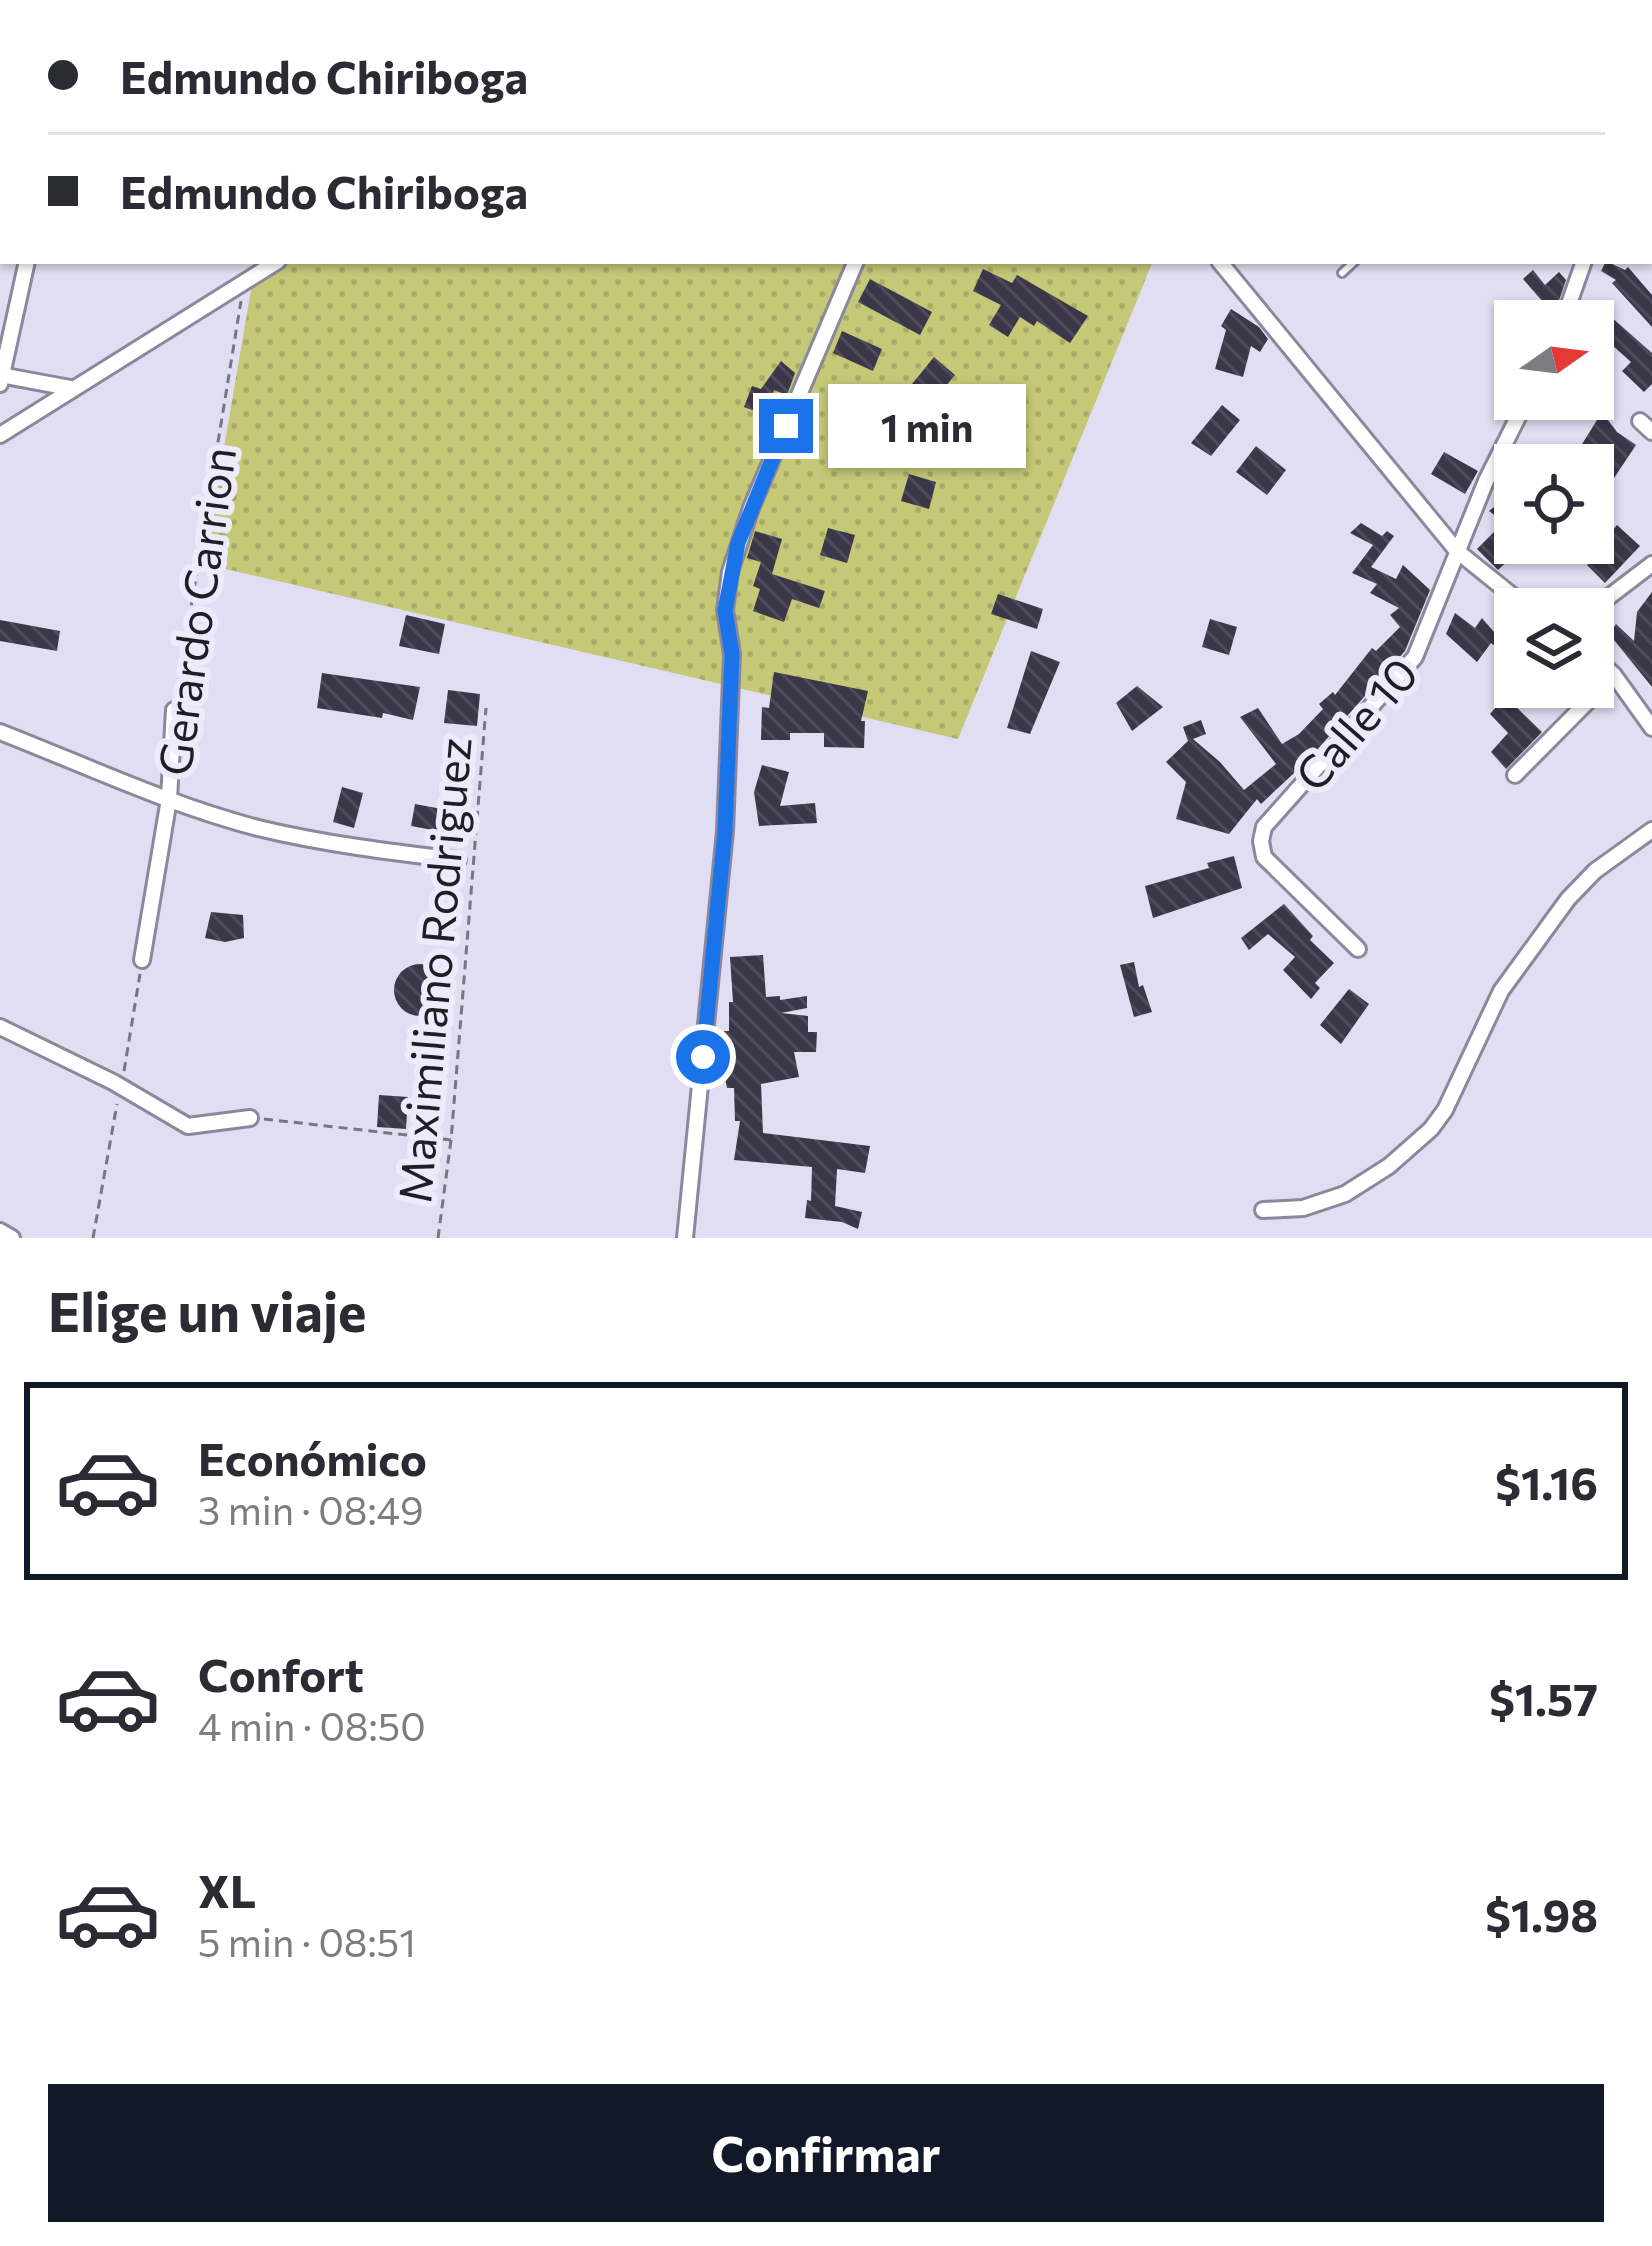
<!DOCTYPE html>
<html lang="es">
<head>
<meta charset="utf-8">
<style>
  body { margin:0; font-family:Commissioner,sans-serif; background:#f7f7f7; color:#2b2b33; height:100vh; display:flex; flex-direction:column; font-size:45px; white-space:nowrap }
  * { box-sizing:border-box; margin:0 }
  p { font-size:39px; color:#7c7c81 }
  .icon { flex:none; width:66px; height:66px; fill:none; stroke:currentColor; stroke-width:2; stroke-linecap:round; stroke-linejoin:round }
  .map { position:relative; height:1238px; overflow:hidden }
  .panel { display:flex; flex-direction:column; background:#fff; flex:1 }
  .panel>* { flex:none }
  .banner { position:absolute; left:0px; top:0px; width:1653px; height:264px; box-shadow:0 3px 9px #0004; display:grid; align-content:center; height:264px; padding:0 48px; background:#fff }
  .needle { width:78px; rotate:76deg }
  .controls { position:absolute; left:1494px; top:300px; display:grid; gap:24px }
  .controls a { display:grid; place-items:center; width:120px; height:120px; border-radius:0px; background:#fff; box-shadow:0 3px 9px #0004; font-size:60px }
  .end { position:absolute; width:54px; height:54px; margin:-27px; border:15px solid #1a73e8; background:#fff; box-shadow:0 0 0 6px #fff }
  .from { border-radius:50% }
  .bubble { position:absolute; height:84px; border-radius:0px; background:#fff; box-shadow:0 3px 9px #0004; font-size:39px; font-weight:700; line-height:84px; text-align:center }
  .banner b { display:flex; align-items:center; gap:42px; height:114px; font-size:45px }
  .banner b+b { border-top:3px solid #e1e1e2 }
  .banner i { width:30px; height:30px; background:#2b2b33 }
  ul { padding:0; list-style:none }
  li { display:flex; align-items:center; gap:36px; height:198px; margin:0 24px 18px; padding:0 24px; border:6px solid transparent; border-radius:0px }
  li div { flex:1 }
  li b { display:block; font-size:45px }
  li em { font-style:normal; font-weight:700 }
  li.selected { border-color:#111827 }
  li>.icon { width:108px; height:108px; stroke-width:1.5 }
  h2 { padding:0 48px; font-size:54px; line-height:144px }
  .button { display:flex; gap:24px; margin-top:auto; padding:24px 48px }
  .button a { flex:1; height:138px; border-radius:0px; background:#111827; color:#fff; font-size:48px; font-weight:700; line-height:138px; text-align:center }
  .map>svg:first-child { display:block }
  .park { fill:url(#park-dots) }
  .building { fill:url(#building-back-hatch) }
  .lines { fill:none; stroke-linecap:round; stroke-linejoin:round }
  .service-casing { stroke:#8c889b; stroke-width:12 }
  .minor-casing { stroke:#8c889b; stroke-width:20 }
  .path { stroke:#777582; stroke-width:3; stroke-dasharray:9 6; stroke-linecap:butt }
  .service { stroke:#fff; stroke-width:6 }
  .minor { stroke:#fff; stroke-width:14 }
  .route { stroke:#1a73e8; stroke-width:15 }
  .labels { text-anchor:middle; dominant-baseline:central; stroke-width:12; stroke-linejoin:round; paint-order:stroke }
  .street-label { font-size:45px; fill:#1f1e25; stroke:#eeeafc }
</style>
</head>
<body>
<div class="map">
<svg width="1652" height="1238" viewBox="0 0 1652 1238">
  <defs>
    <pattern id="park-dots" width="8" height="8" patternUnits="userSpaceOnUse" patternTransform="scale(3)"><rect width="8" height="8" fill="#c5c877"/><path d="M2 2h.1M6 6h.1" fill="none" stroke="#a9ab67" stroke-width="1.8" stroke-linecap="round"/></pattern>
    <pattern id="building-back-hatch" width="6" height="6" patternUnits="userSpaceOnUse" patternTransform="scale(3)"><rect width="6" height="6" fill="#3b3748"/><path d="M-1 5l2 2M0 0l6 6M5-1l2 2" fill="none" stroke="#4e4b5a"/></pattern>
  </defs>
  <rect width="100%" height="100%" fill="#e1ddf2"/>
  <path class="park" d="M302,0h557l4,3h-562z
    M256,261h897l-195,478 -754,-175z"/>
  <path class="building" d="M1606,261l19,9 3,-3 24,28v32l-40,-44 4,-3 -15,-9z
    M983,269l29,14 5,-8 71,41 -18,27 -33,-22 -3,5 -14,-9 -12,20 -19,-12 12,-20 -28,-14z
    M1533,270l12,15 14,-13 7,8 -14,41 -16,-15 6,-5 -19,-22z
    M870,279l62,33 -12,23 -62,-33z
    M1601,308l51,45v31l-8,8 -22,-21 9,-9 -38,-34v-10z
    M1231,309l28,18 9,12 -8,13 -9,-6 -8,31 -28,-8 11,-39 -5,-4z
    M842,331l40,18 -9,22 -40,-18z
    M934,357l21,18 -35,42 -21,-17z
    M781,361l14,12 -8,22 -13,-5 -9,25 -21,-8 8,-21 9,3z
    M1222,405l18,15 -29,36 -20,-13z
    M1602,412l15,20 19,13 -36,54 -7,-6v-7l14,-17 -28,-20z
    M1256,446l30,24 -19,25 -31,-23z
    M1444,452l34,19 -13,23 -34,-20z
    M909,474l27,8 -7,27 -28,-8z
    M1515,490v53h12l-29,27 -21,-21 27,-27 -15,-11z
    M1361,523l21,13 5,-5 7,5 -23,31 25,12 7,-14 27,25 -25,61 -97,109 -47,44 -4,-5 -28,35 -53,-15 10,-37 -20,-20 22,-21 -5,-14 18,-7 5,14 -13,5 27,23 24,28 32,-26 -36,-47 18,-9 24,36 17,-10 24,-25 -4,-5 14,-12 2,3 37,-47 4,3 24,-24 -10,-12 9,-7 -29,-15 7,-9 -25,-11 21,-28 -23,-12z
    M1617,525l23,21 -35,37 -18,-18 21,-19 -5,-4z
    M828,528l27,7 -8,28 -27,-8z
    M755,531l27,8 -10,35 53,17 -6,17 -27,-9 -8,23 -31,-11 7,-22 -7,-3 8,-24 -14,-4z
    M1652,592v95l-43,-53 7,-10 18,17 3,-29z
    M998,594l45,15 -6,20 -46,-15z
    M1455,613l20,15 7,-10 33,38 -3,3 -21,-16 -14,19 -31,-28z
    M406,615l39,9 -6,30 -40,-8z
    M1210,619l27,8 -8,28 -27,-8z
    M0,620l60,11 -3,20 -57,-10z
    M1031,651l29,11 -30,72 -23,-6z
    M774,672l94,19 -7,30h4l-1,27 -40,-1v-14h-34v7h-29l1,-33 7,1z
    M322,673l98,14 -7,33 -30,-7 -1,5 -65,-10z
    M1137,686l26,21 -31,24 -16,-28z
    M448,690l32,4 -3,32 -33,-3z
    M1505,696l37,36 -36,37 -15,-17 17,-19 -18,-19z
    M762,765l27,7 -9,34 35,-3 2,20 -58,3 -5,-34z
    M342,787l21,6 -9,35 -21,-6z
    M415,804l54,10 -4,22 -54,-10z
    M1234,856l8,32 -89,30 -8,-32 64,-18 -2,-5z
    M1284,904l29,32 -3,4 24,23 -19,20 5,5 -9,11 -28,-29 12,-13 -27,-23 -19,16 -8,-12z
    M211,912l32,3 1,23 -19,4 -20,-4z
    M763,955l3,42 14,-1v4l27,-4v12l-26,5 27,3v16h9l-1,20h-22l5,25 -38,7 2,49 107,13 -5,27 -28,-4 -2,37 27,6 -4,17 -16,-7 -37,-4 2,-18 4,1 1,-34 -78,-7 6,-39h-5l-1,-33h-7l-7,-34 4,-23h5v-29h4l-3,-45z
    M1134,962l5,25 4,-2 9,27 -18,5 -14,-52z
    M394 990a26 26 0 1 1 52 0a26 26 0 1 1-52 0Z
    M1349,989l20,15 -28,40 -21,-19z
    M379,1095l29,2 -2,32 -29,-2z"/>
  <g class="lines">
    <g class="service-casing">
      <path id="service" d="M1288,0l3,3
        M1168,3l2,-3
        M1617,3l4,-3
        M1342,273l13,-12"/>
    </g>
    <g class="minor-casing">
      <path id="minor" d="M996,0l3,3
        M56,3v-3
        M294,3v-3
        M709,3l6,-3
        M915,3v-3
        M1108,3l7,-3
        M1650,97l2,-5
        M0,187h3
        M1219,261l238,290 72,58
        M1563,321l21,-60
        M0,375l70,13
        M0,384l27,-123
        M1640,421l12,11
        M0,435l278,-174
        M1593,609l59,-45
        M1593,656l21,19 38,53
        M0,732c85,33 169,73 258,96 66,16 133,24 200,32
        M1515,775l99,-100
        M1358,949l-94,-92 -3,-16 3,-14 151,-170 71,-176 41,-82
        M142,960l27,-161 5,-89
        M0,1027l113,55 75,44 62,-8
        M1263,1210l40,-2 42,-14 44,-28 42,-37 14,-19 56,-119 67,-92 27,-28 57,-41
        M0,1231l12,7
        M685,1238l40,-407 7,-177 -7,-44 5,-38 21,-64 105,-247"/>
    </g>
    <path class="path" d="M177,694l64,-393
      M124,1071l16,-97
      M264,1119l187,21
      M93,1238l24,-134
      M438,1238l13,-98 35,-432"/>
    <use href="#service" class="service"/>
    <use href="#minor" class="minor"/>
  </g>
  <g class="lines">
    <path class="route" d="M703,1057l22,-226 7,-177 -7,-44 13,-67 48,-117"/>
  </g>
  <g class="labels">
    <g class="street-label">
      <text transform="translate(195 611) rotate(-82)">Gerardo Carrion</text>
      <text transform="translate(1355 723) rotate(-49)">Calle 10</text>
      <text transform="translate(433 970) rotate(-85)">Maximiliano Rodriguez</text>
    </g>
  </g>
</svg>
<div class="controls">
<a><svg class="needle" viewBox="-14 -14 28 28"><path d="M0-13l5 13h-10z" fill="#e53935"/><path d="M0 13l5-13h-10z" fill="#7c7c81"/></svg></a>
<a><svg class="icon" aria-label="locate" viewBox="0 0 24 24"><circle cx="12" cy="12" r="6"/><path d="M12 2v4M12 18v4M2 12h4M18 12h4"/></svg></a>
<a><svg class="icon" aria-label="layers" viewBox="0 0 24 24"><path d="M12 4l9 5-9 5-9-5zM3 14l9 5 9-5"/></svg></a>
</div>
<i class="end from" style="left:703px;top:1057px"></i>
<i class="end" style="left:786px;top:426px"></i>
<div class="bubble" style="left:828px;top:384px;width:198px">1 min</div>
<div class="banner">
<b><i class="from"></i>Edmundo Chiriboga</b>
<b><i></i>Edmundo Chiriboga</b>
</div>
</div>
<section class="panel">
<h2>Elige un viaje</h2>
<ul>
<li class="selected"><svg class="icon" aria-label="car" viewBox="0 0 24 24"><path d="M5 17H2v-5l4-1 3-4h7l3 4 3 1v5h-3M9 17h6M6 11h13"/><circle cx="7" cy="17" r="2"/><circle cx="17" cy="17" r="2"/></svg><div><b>Económico</b><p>3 min · 08:49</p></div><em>$1.16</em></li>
<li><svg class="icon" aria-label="car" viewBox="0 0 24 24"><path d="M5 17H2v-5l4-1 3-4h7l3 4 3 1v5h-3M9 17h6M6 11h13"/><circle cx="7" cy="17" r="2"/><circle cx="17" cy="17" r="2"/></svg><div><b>Confort</b><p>4 min · 08:50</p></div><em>$1.57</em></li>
<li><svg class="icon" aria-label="car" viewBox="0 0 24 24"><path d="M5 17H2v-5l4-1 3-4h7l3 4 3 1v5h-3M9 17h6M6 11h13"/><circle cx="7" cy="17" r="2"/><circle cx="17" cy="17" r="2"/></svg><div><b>XL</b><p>5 min · 08:51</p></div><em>$1.98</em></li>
</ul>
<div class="button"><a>Confirmar</a></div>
</section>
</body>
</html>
